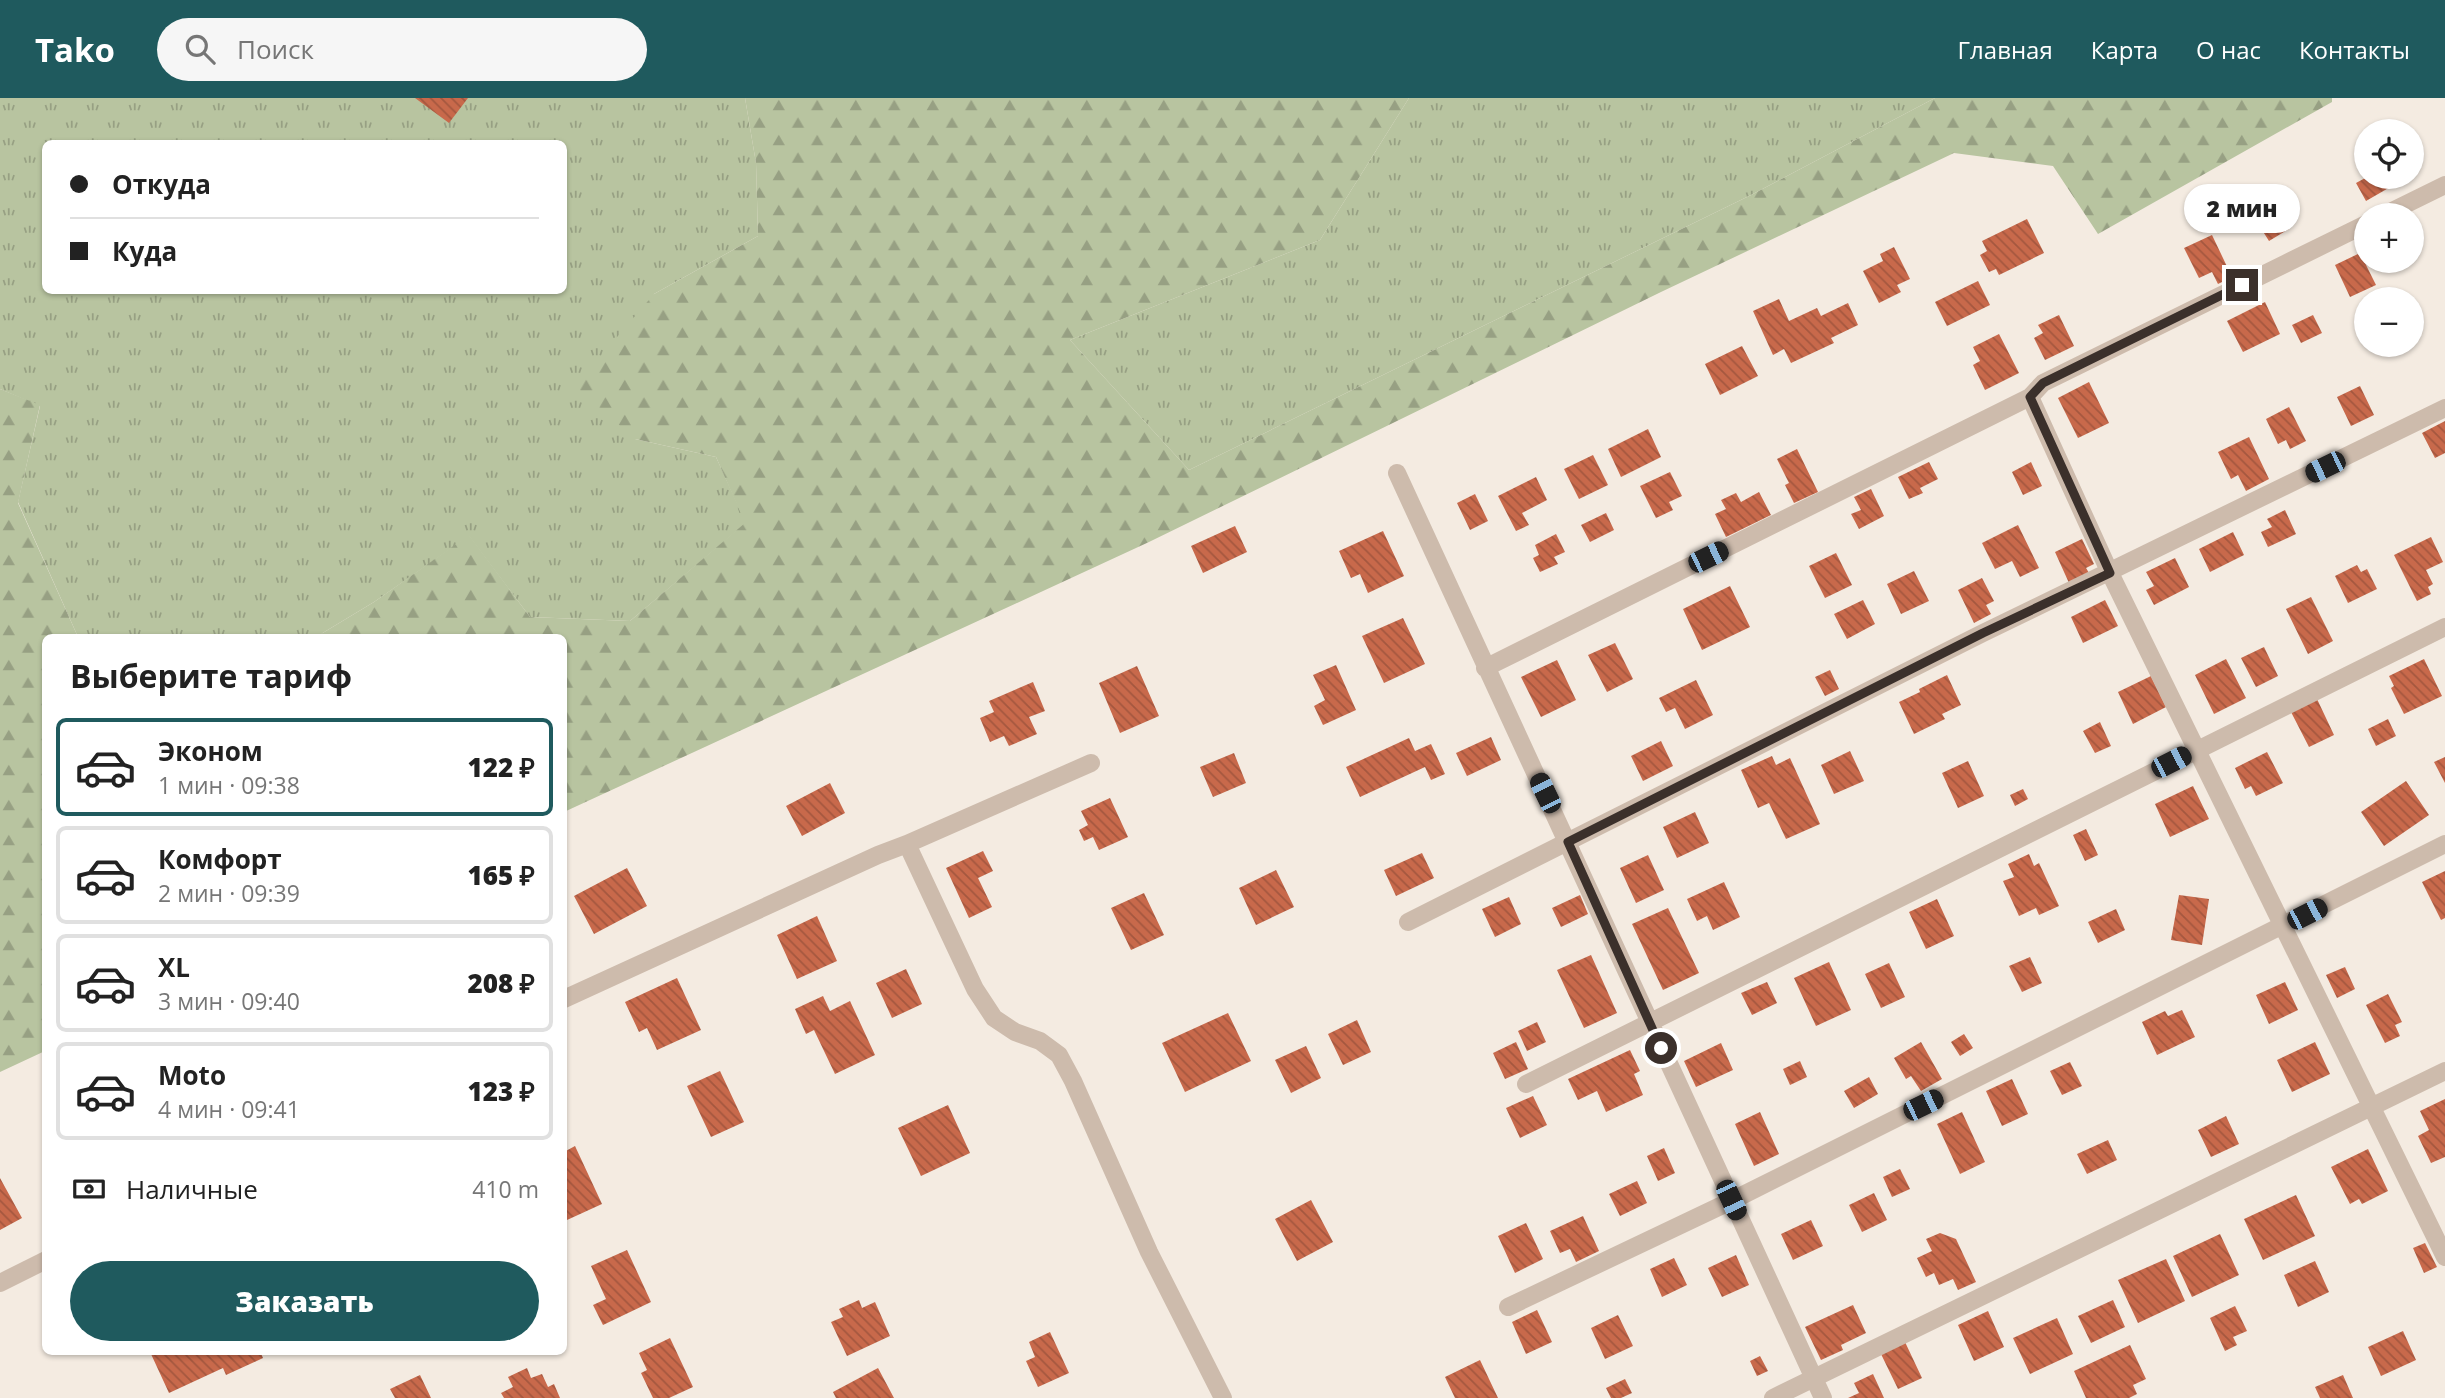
<!DOCTYPE html>
<html lang="ru">
<head>
<meta charset="utf-8">
<style>
  body { margin:0; font-family:"Open Sans",sans-serif; background:#f6f6f6; color:#222; height:100vh; display:flex; flex-direction:column; font-size:26px; white-space:nowrap }
  * { box-sizing:border-box; margin:0 }
  p { font-size:23px; color:#767676 }
  .icon { flex:none; width:38px; height:38px; fill:none; stroke:currentColor; stroke-width:2; stroke-linecap:round; stroke-linejoin:round }
  .map { position:relative; flex:1; overflow:hidden }
  .drawer { position:absolute; left:42px; top:536px; width:525px; height:721px; display:flex; flex-direction:column; background:#fff; border-radius:10px; box-shadow:0 2px 5px #0004 }
  .drawer>* { flex:none }
  .top-card { position:absolute; left:42px; top:42px; width:525px; height:154px; border-radius:10px; box-shadow:0 2px 5px #0004; display:grid; align-content:center; height:154px; padding:0 28px; background:#fff }
  .buttons { position:absolute; left:2354px; top:21px; display:grid; gap:14px }
  .buttons a { display:grid; place-items:center; width:70px; height:70px; border-radius:50%; background:#fff; box-shadow:0 2px 5px #0004; font-size:35px }
  .end { position:absolute; width:32px; height:32px; margin:-16px; border:9px solid #3b302b; background:#fff; box-shadow:0 0 0 4px #fff }
  .from { border-radius:50% }
  .bubble { position:absolute; height:49px; border-radius:24px; background:#fff; box-shadow:0 2px 5px #0004; font-size:23px; font-weight:800; line-height:49px; text-align:center }
  .car { position:absolute; width:21px; height:42px; margin:-21px -10px; border-radius:9px; box-shadow:0 0 5px 2px #0007; background:linear-gradient(#222 24%,#8ab4d8 0 40%,#222 0 76%,#8ab4d8 0 86%,#222 0) }
  .top-card b { display:flex; align-items:center; gap:24px; height:66px; font-size:26px }
  .top-card b+b { border-top:2px solid #e0e0e0 }
  .top-card i { width:18px; height:18px; background:#222 }
  ul { padding:0; list-style:none }
  li { display:flex; align-items:center; gap:21px; height:98px; margin:0 14px 10px; padding:0 14px; border:4px solid #e0e0e0; border-radius:10px }
  li div { flex:1 }
  li b { display:block; font-size:26px }
  li em { font-style:normal; font-weight:800 }
  li.current { border-color:#1f5a5e }
  li>.icon { width:63px; height:63px; stroke-width:1.5 }
  h2 { padding:0 28px; font-size:32px; line-height:84px }
  .pay { display:flex; align-items:center; gap:18px; height:77px; padding:0 28px; font-size:26px }
  .pay p { margin-inline-start:auto }
  .action { display:flex; gap:14px; margin-top:auto; padding:14px 28px }
  .action a { flex:1; height:80px; border-radius:42px; background:#1f5a5e; color:#fff; font-size:28px; font-weight:800; line-height:80px; text-align:center }
  header { display:flex; align-items:center; gap:42px; box-sizing:border-box; height:98px; padding:0 35px; background:#1f5a5e; color:#fff }
  header strong { font-size:33px }
  nav { display:flex; gap:38px; margin-inline-start:auto; font-size:24px }
  .search { width:490px; height:63px; background:#f6f6f6; display:flex; align-items:center; gap:18px; box-sizing:border-box; padding:0 24px; border-radius:38px; color:#767676; font-size:26px }
  .map>svg:first-child { display:block }
  .grass { fill:url(#grass-tufts); fill-rule:evenodd }
  .forest { fill:url(#forest-firs) }
  .building { fill:url(#building-back-hatch) }
  .lines { fill:none; stroke-linecap:round; stroke-linejoin:round }
  .minor { stroke:#cdbbac; stroke-width:18 }
  .route { stroke:#3b302b; stroke-width:9 }
</style>
</head>
<body>
<header>
<strong>Tako</strong>
<div class="search"><svg class="icon" aria-label="search" viewBox="0 0 24 24"><circle cx="10" cy="10" r="6"/><path d="M15 15l6 6"/></svg>Поиск</div>
<nav><a>Главная</a><a>Карта</a><a>О нас</a><a>Контакты</a></nav>
</header>
<div class="map">
<svg width="2445" height="1300" viewBox="0 0 2445 1300">
  <defs>
    <pattern id="grass-tufts" width="24" height="20" patternUnits="userSpaceOnUse" patternTransform="scale(1.75)"><rect width="24" height="20" fill="#b8c4a0"/><path d="M3 7l-1-3M5 7V3M7 7l1-3M15 17l-1-3M17 17v-4M19 17l1-3" fill="none" stroke="#97a083"/></pattern>
    <pattern id="forest-firs" width="22" height="20" patternUnits="userSpaceOnUse" patternTransform="scale(1.75)"><rect width="22" height="20" fill="#b8c4a0"/><path d="M5 1l3.5 6h-7zM16 11l3.5 6h-7z" fill="#97a083"/></pattern>
    <pattern id="building-back-hatch" width="6" height="6" patternUnits="userSpaceOnUse" patternTransform="scale(1.75)"><rect width="6" height="6" fill="#c8694b"/><path d="M-1 5l2 2M0 0l6 6M5-1l2 2" fill="none" stroke="#a4573f"/></pattern>
  </defs>
  <rect width="100%" height="100%" fill="#f4ebe1"/>
  <path class="grass" d="M0,0h745l11,65 2,73 -104,58 -19,145 81,18 30,66 -116,98 -100,-4 -61,-81 -95,66 -58,35h-238l-60,-135 22,-96 -40,-17zM46,46h518v146h-518z
    M1409,0h526l-184,97 -562,275 -119,-130 250,-100z"/>
  <path class="forest" d="M745,0h664l-89,142 -250,100 119,130 562,-275 184,-97h397v4l-234,132 -45,-68 -99,-13 -293,139 -512,250 -585,270v-175h-248l58,-35 95,-67 61,82 100,4 115,-98 -29,-66 -81,-18 -60,-53 79,-92 104,-58 -2,-73z
    M0,291l40,16 -22,98 60,134h-32l-1,414 -45,21z"/>
  <path class="building" d="M415,0h53l-19,25z
    M2367,79h20l5,9 -26,15 -10,-18z
    M2267,97l22,34 -20,12 -21,-33z
    M2027,121l17,34 -45,22 -3,-6 -7,3 -9,-17 7,-4 -5,-10z
    M2212,137l20,42 -14,7 -6,-12 -13,6 -15,-30z
    M1894,149l16,32 -13,6 4,7 -22,11 -16,-32 20,-10 -3,-7z
    M2360,155l16,32 -26,12 -15,-32z
    M1978,183l12,24 -43,21 -12,-24z
    M1779,201l10,22 28,-13 4,8 27,-13 10,22 -27,13 3,5 -43,20 -7,-14 -11,6 -20,-44z
    M2265,204l15,32 -37,18 -16,-31z
    M2059,217l15,31 -29,14 -11,-22 9,-5 -5,-8z
    M2313,217l9,18 -21,10 -9,-18z
    M1999,236l20,39 -34,17 -12,-25 7,-4 -7,-14z
    M1742,248l16,30 -38,19 -15,-31z
    M2089,284l20,41 -31,15 -20,-40z
    M2360,288l14,29 -23,11 -14,-29z
    M2289,309l17,34 -16,8 -4,-9 -8,4 -12,-25z
    M2445,323v32l-10,5 -13,-25z
    M1648,331l13,28 -40,20 -13,-28z
    M2249,339l20,42 -23,12 -8,-16 -7,4 -13,-27z
    M1797,351l21,43 -24,11 -9,-18 4,-2 -12,-24z
    M1593,357l15,30 -29,14 -15,-30z
    M1929,364l9,17 -18,9 3,5 -14,6 -11,-22z
    M2031,364l11,24 -19,9 -11,-23z
    M1670,374l12,24 -13,6 4,8 -17,8 -16,-32z
    M1536,379l11,23 -25,13 7,12 -13,6 -18,-35z
    M1871,391l13,27 -25,13 -8,-15 10,-4 -7,-13z
    M1759,394l12,23 -45,22 -11,-23 11,-5 -5,-9 15,-7 5,9z
    M1475,396l13,27 -18,9 -13,-27z
    M2285,412l11,24 -28,13 -7,-15 11,-5 -5,-8z
    M1606,415l8,17 -24,12 -9,-17z
    M2018,427l21,43 -19,9 -8,-16 -17,8 -13,-26z
    M1235,428l12,26 -44,21 -12,-27z
    M1383,433l21,45 -36,17 -8,-19 -9,4 -12,-27z
    M2233,434l11,23 -34,17 -11,-23z
    M1556,436l9,18 -11,5 4,7 -18,8 -7,-14 6,-3 -4,-10z
    M2431,439l12,25 -17,8 7,14 -5,3 3,7 -14,7 -23,-46z
    M2082,441l12,25 -8,4 3,5 -20,10 -14,-31z
    M1836,455l16,32 -27,13 -16,-32z
    M2175,460l14,29 -35,18 -8,-15 8,-4 -8,-14z
    M2357,467l4,7 6,-3 10,20 -29,14 -13,-27z
    M1914,473l15,30 -28,13 -14,-30z
    M1982,480l12,23 -8,4 5,9 -17,9 -16,-33z
    M1730,488l20,41 -48,23 -19,-41z
    M2311,499l22,44 -25,13 -22,-45z
    M1863,502l12,24 -28,15 -13,-25z
    M2105,502l13,26 -35,17 -12,-26z
    M1403,520l22,46 -41,19 -22,-47z
    M1615,545l18,36 -26,13 -19,-37z
    M2264,549l14,29 -22,11 -15,-29z
    M2226,561l20,39 -32,16 -19,-39z
    M2424,561l18,37 -38,18 -13,-26 3,-2 -5,-10z
    M1557,562l19,40 -35,17 -20,-40z
    M1336,567l20,45 -33,15 -9,-19 11,-6 -12,-25z
    M1137,568l22,50 -39,17 -21,-50z
    M1830,572l9,19 -14,7 -10,-19z
    M1947,577l14,30 -19,9 3,5 -31,15 -15,-32 21,-10 -1,-3z
    M2151,578l15,31 -33,17 -15,-32z
    M1696,582l17,35 -28,14 -10,-21 -9,4 -7,-14z
    M1033,584l12,29 -16,6 8,17 -28,12 -5,-10 -14,6 -10,-24 14,-6 -5,-11z
    M2317,601l17,36 -25,12 -18,-35z
    M2388,621l8,17 -20,10 -8,-17z
    M2100,624l11,24 -16,7 -12,-22z
    M1491,639l10,23 -34,16 -11,-23z
    M1409,640l6,13 16,-7 14,30 -14,6 -6,-13 -65,30 -14,-30z
    M1661,643l12,25 -30,15 -12,-25z
    M1850,653l14,30 -30,13 -13,-29z
    M2267,654l16,31 -27,13 -5,-10 -6,3 -10,-21z
    M1234,655l12,30 -33,14 -13,-30z
    M1772,658l4,9 14,-7 30,66 -34,15 -17,-36 -11,5 -17,-38z
    M2445,659v26l-11,-21z
    M1968,663l16,35 -26,12 -16,-35z
    M2406,683l23,34 -45,31 -23,-34z
    M830,685l15,30 -43,23 -16,-30z
    M2193,688l16,33 -39,18 -15,-33z
    M2023,691l5,10 -13,7 -5,-11z
    M1110,700l18,39 -29,13 -6,-13 -9,4 -5,-11 9,-5 -7,-14z
    M1695,714l14,31 -32,15 -14,-31z
    M2086,731l12,26 -13,6 -12,-26z
    M983,753l10,20 -15,7 14,29 -23,11 -23,-50z
    M1422,755l12,25 -38,18 -12,-26z
    M2029,756l5,12 5,-3 20,43 -20,9 -3,-7 -17,8 -16,-35 11,-4 -6,-13z
    M1648,757l16,35 -28,13 -16,-35z
    M627,770l20,38 -53,28 -20,-38z
    M1276,772l18,37 -38,18 -17,-37z
    M2445,773v47l-4,2 -19,-38z
    M1724,784l16,35 -27,13 -6,-14 -10,5 -10,-22z
    M1144,795l20,42 -33,15 -20,-42z
    M1580,797l8,19 -27,13 -9,-19z
    M2179,797l30,4 -7,46 -31,-5z
    M1509,799l12,27 -26,13 -13,-28z
    M1937,801l17,37 -28,13 -17,-37z
    M1668,810l31,65 -36,17 -31,-66z
    M2116,811l9,21 -27,13 -10,-21z
    M817,818l20,45 -40,18 -20,-44z
    M1591,857l26,58 -33,15 -27,-58z
    M2030,859l12,26 -20,9 -13,-26z
    M1829,864l22,48 -35,16 -22,-48z
    M1889,865l16,34 -24,11 -16,-34z
    M2345,869l10,22 -18,9 -11,-23z
    M906,871l16,35 -30,14 -16,-35z
    M677,880l24,52 -44,20 -10,-22 -8,4 -14,-30z
    M1767,884l10,21 -25,12 -11,-22z
    M2285,884l13,28 -29,14 -13,-29z
    M2388,896l14,28 -7,3 5,11 -15,7 -19,-38z
    M823,898l7,15 20,-10 25,54 -40,19 -21,-44 -8,4 -11,-25z
    M2182,912l13,27 -38,18 -15,-33 23,-11 3,5z
    M1228,915l23,48 -66,31 -23,-49z
    M1357,922l14,32 -28,13 -15,-31z
    M1537,924l9,20 -19,9 -9,-20z
    M1964,936l9,14 -13,8 -9,-14z
    M1516,944l12,27 -23,10 -12,-26z
    M1921,944l21,37 -21,12 -10,-15 -5,3 -12,-21z
    M2315,944l15,32 -38,18 -15,-32z
    M1721,945l12,27 -37,17 -12,-26z
    M1306,948l15,32 -30,15 -16,-33z
    M1630,952l10,21 -6,3 9,21 -37,17 -9,-21 -19,9 -10,-21z
    M1800,963l7,16 -17,8 -7,-16z
    M2070,964l12,24 -20,9 -12,-24z
    M720,973l24,51 -33,15 -24,-51z
    M1869,979l9,17 -24,14 -10,-17z
    M2012,981l16,35 -26,12 -16,-35z
    M1533,998l14,29 -27,13 -14,-30z
    M2445,1001v58l-14,6 -13,-27 11,-6 -9,-19z
    M948,1007l22,48 -49,23 -23,-48z
    M1760,1014l19,42 -25,12 -19,-42z
    M1962,1014l23,50 -25,12 -23,-50z
    M2226,1018l13,28 -28,13 -13,-27z
    M2108,1042l9,20 -30,14 -10,-20z
    M575,1048l27,58 -35,16 -3,-7v-61z
    M1664,1050l11,25 -17,8 -11,-25z
    M2368,1051l20,42 -26,13 -3,-5 -9,5 -19,-37z
    M1900,1071l10,20 -18,8 -9,-20z
    M0,1080l22,40 -22,12z
    M1637,1083l10,22 -27,13 -11,-22z
    M1874,1095l13,27 -25,12 -13,-27z
    M2296,1097l19,41 -52,24 -19,-41z
    M1311,1102l22,42 -36,19 -22,-42z
    M1583,1118l16,35 -23,11 -6,-13 -10,4 -10,-22z
    M1811,1122l12,26 -30,14 -12,-26z
    M1526,1125l17,36 -28,14 -17,-37z
    M1940,1135l16,6 20,43 -18,8 -5,-11 -14,6 -5,-12 -8,4 -9,-19 15,-7 -6,-12z
    M2220,1136l19,41 -47,22 -19,-41z
    M2425,1145l12,24 -13,6 -11,-25z
    M627,1152l24,52 -48,23 -10,-20 13,-6 -15,-33z
    M1736,1157l13,30 -27,12 -14,-29z
    M1674,1160l13,27 -25,12 -12,-28z
    M2166,1161l19,42 -47,22 -20,-43z
    M2315,1163l14,31 -31,15 -14,-32z
    M859,1202l3,8 13,-6 15,34 -43,20 -16,-34 12,-5 -4,-8z
    M2113,1202l12,27 -34,16 -13,-27z
    M1853,1207l13,28 -25,12 2,5 -22,10 -16,-33z
    M2235,1208l12,25 -14,6 4,8 -12,6 -15,-33z
    M1537,1212l15,32 -26,12 -14,-32z
    M1988,1213l16,36 -30,14 -16,-36z
    M1618,1217l15,31 -28,13 -14,-31z
    M2057,1220l16,36 -43,20 -17,-36z
    M2403,1233l13,29 -35,16 -13,-29z
    M1050,1234l19,41 -31,14 -12,-26 9,-4 -6,-15z
    M670,1240l23,49 -24,11h-16l-12,-25 6,-3 -8,-17z
    M1905,1244l17,36 -24,11 -17,-35z
    M2130,1247l16,34 -13,6 4,9 -8,4h-43l-12,-27z
    M157,1253h103l3,7 -37,17 -3,-7 -54,25 -18,-39z
    M1760,1258l8,15 -11,5 -7,-15z
    M1480,1262l18,38h-43l-10,-21z
    M527,1270l4,10 11,-4 6,13 6,-3 6,14h-56l-3,-5 12,-6 -5,-10z
    M878,1270l16,30h-58l-3,-6z
    M1873,1276l11,24h-36l11,-5 -5,-10z
    M420,1277l11,23h-36l-5,-9z
    M2343,1277l10,23h-33l-5,-11z
    M1625,1281l7,14 -11,5h-10l-5,-10z"/>
  <g class="lines">
    <path class="minor" d="M2384,117l61,-30
      M2030,299l80,176 335,684
      M1397,375l426,925
      M1485,570l545,-271 13,-14 323,-159
      M907,746l184,-81
      M1408,824l575,-289 462,-225
      M564,901l314,-144 29,-11 68,145 19,29 21,14 25,9 19,14 14,26 76,171 74,146
      M1526,986l919,-457
      M0,1185l46,-23
      M1508,1209l223,-106 714,-357
      M1773,1300l672,-327"/>
  </g>
  <g class="lines">
    <path class="route" d="M1661,950l-93,-206 415,-209 127,-60 -80,-176 13,-14 199,-98"/>
  </g>
</svg>
<div class="buttons">
<a><svg class="icon" aria-label="locate" viewBox="0 0 24 24"><circle cx="12" cy="12" r="6"/><path d="M12 2v4M12 18v4M2 12h4M18 12h4"/></svg></a>
<a>+</a>
<a>−</a>
</div>
<i class="end from" style="left:1661px;top:950px"></i>
<i class="end" style="left:2242px;top:187px"></i>
<div class="bubble" style="left:2184px;top:86px;width:116px">2 мин</div>
<i class="car" style="left:2325px;top:369px;rotate:244deg"></i>
<i class="car" style="left:1708px;top:459px;rotate:64deg"></i>
<i class="car" style="left:2171px;top:664px;rotate:63deg"></i>
<i class="car" style="left:1545px;top:695px;rotate:334deg"></i>
<i class="car" style="left:2307px;top:816px;rotate:63deg"></i>
<i class="car" style="left:1923px;top:1007px;rotate:64deg"></i>
<i class="car" style="left:1731px;top:1102px;rotate:155deg"></i>
<div class="top-card">
<b><i class="from"></i>Откуда</b>
<b><i></i>Куда</b>
</div>
<section class="drawer">
<h2>Выберите тариф</h2>
<ul>
<li class="current"><svg class="icon" aria-label="car" viewBox="0 0 24 24"><path d="M5 17H2v-5l4-1 3-4h7l3 4 3 1v5h-3M9 17h6M6 11h13"/><circle cx="7" cy="17" r="2"/><circle cx="17" cy="17" r="2"/></svg><div><b>Эконом</b><p>1 мин · 09:38</p></div><em>122 ₽</em></li>
<li><svg class="icon" aria-label="car" viewBox="0 0 24 24"><path d="M5 17H2v-5l4-1 3-4h7l3 4 3 1v5h-3M9 17h6M6 11h13"/><circle cx="7" cy="17" r="2"/><circle cx="17" cy="17" r="2"/></svg><div><b>Комфорт</b><p>2 мин · 09:39</p></div><em>165 ₽</em></li>
<li><svg class="icon" aria-label="car" viewBox="0 0 24 24"><path d="M5 17H2v-5l4-1 3-4h7l3 4 3 1v5h-3M9 17h6M6 11h13"/><circle cx="7" cy="17" r="2"/><circle cx="17" cy="17" r="2"/></svg><div><b>XL</b><p>3 мин · 09:40</p></div><em>208 ₽</em></li>
<li><svg class="icon" aria-label="car" viewBox="0 0 24 24"><path d="M5 17H2v-5l4-1 3-4h7l3 4 3 1v5h-3M9 17h6M6 11h13"/><circle cx="7" cy="17" r="2"/><circle cx="17" cy="17" r="2"/></svg><div><b>Moto</b><p>4 мин · 09:41</p></div><em>123 ₽</em></li>
</ul>
<div class="pay"><svg class="icon" aria-label="cash" viewBox="0 0 24 24"><path d="M3 7h18v10H3z"/><circle cx="12" cy="12" r="2"/></svg>Наличные<p>410 m</p></div>
<div class="action"><a>Заказать</a></div>
</section>
</div>
</body>
</html>
